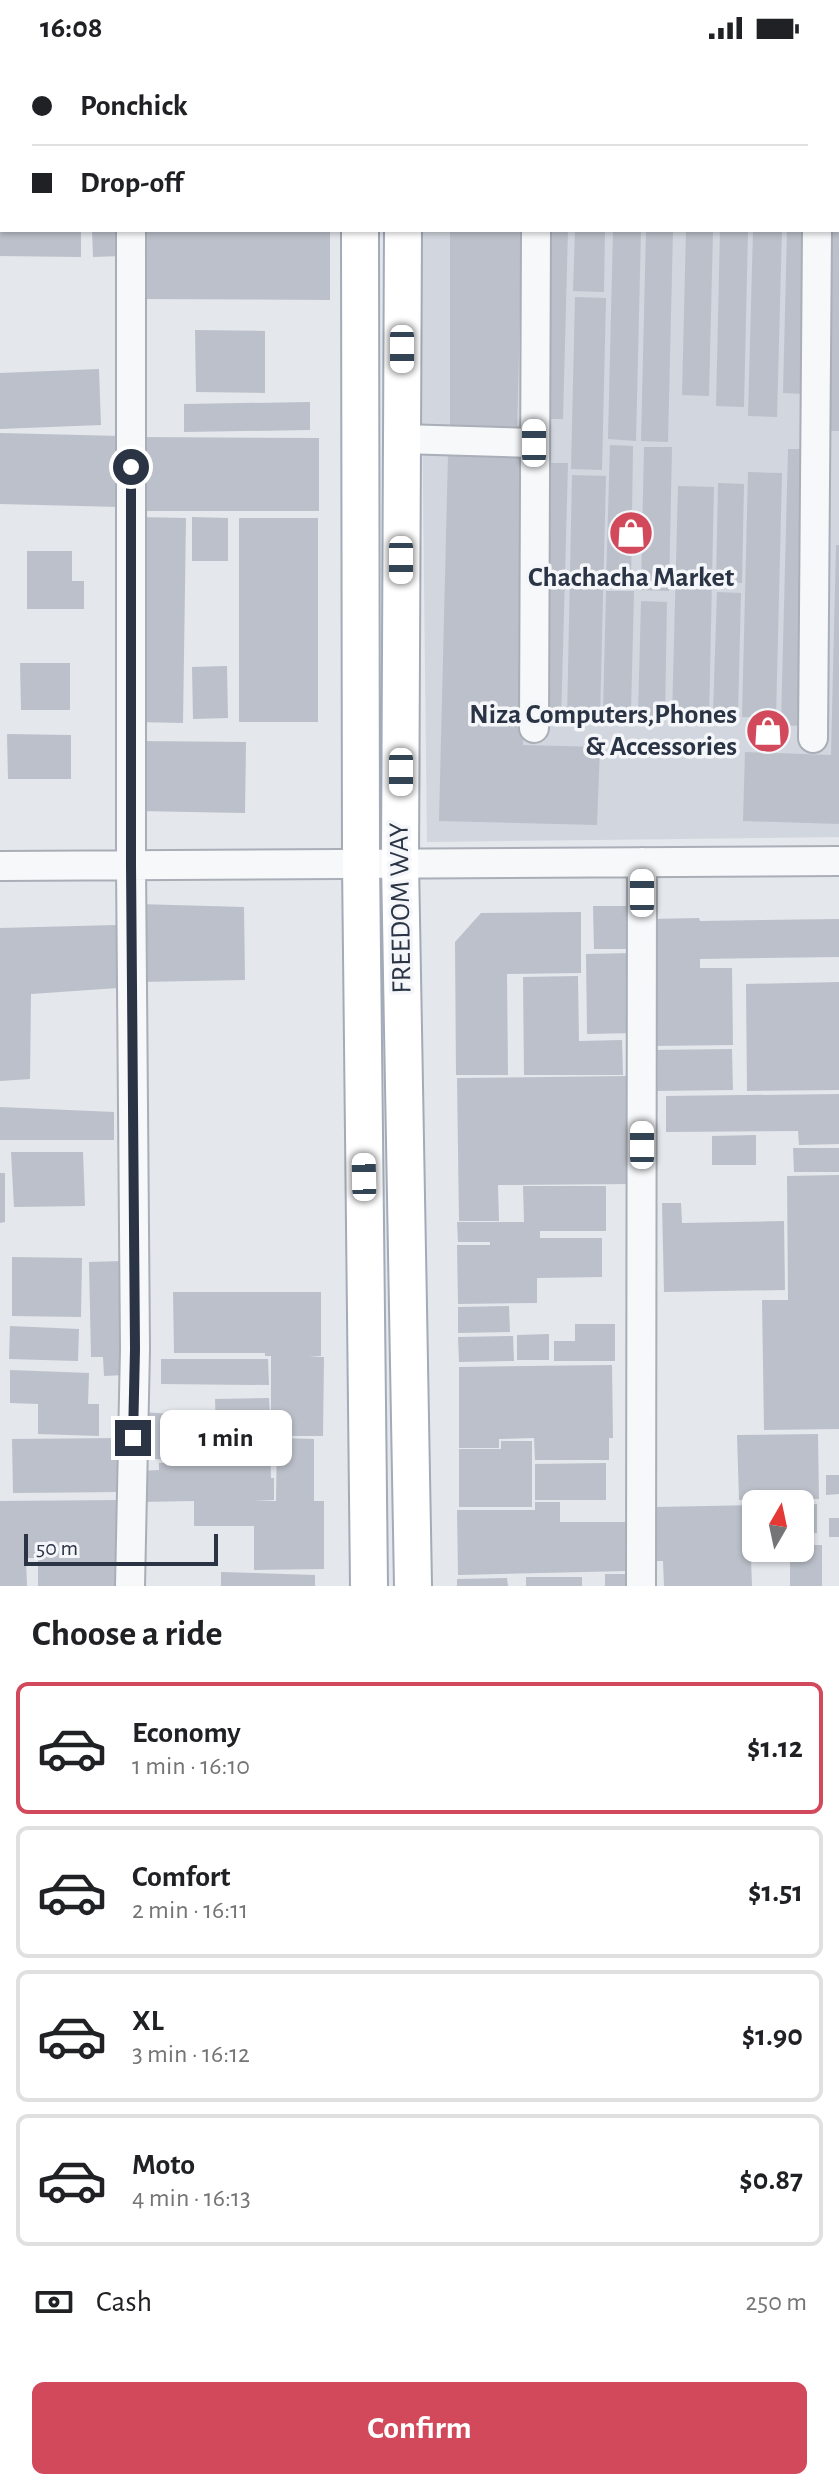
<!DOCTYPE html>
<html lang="en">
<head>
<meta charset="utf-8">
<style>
  body { margin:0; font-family:"Alegreya Sans",sans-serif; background:#f6f6f6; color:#202124; height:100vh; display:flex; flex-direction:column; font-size:30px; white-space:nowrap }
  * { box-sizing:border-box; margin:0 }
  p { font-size:26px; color:#757577 }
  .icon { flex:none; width:44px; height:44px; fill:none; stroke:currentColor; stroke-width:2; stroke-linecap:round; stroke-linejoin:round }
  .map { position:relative; height:1530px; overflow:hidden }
  .panel { display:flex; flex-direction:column; background:#fff; flex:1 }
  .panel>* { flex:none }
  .guide { position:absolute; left:0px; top:0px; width:840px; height:176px; box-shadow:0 2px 6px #0004; display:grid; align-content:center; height:176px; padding:0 32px; background:#fff }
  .needle { width:52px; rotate:9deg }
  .controls { position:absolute; left:742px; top:1434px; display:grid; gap:16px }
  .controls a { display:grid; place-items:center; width:72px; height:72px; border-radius:12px; background:#fff; box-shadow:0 2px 6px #0004; font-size:40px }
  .scale { position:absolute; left:24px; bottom:20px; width:194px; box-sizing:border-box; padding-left:8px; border:4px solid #2b3445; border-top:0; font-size:22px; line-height:28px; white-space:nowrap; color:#2b3445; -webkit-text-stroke:6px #f4f6f9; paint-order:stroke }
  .end { position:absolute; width:36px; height:36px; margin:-18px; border:10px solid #2b3445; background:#fff; box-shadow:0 0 0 4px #fff }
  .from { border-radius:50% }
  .bubble { position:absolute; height:56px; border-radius:12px; background:#fff; box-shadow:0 2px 6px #0004; font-size:26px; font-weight:700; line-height:56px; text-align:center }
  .car { position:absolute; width:24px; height:48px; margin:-24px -12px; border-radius:10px; box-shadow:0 0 6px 2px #0007; background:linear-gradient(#fff 24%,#345 0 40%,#fff 0 76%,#345 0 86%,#fff 0) }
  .guide b { display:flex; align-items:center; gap:28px; height:76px; font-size:30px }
  .guide b+b { border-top:2px solid #e0e0e0 }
  .guide i { width:20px; height:20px; background:#202124 }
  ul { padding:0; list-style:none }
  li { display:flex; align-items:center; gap:24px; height:132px; margin:0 16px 12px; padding:0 16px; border:4px solid #e0e0e0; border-radius:12px }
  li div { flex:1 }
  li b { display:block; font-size:30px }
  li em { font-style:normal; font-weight:700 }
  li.current { border-color:#d1495b }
  li>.icon { width:72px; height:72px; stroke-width:1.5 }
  h2 { padding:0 32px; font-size:36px; line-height:96px }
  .pay { display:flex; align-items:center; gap:20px; height:88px; padding:0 32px; font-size:30px }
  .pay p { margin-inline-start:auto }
  .action { display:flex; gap:16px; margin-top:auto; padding:16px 32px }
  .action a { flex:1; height:92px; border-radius:12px; background:#d1495b; color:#fff; font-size:32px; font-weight:700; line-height:92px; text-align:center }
  .status { display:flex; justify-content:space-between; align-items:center; height:56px; padding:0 40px; background:#fff; direction:ltr }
  .status svg { height:22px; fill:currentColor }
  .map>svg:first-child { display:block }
  .built { fill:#d2d6de }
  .building { fill:#bbc0ca }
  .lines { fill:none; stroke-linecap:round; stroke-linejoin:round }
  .minor-casing { stroke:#a9aeb7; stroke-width:32 }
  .major-casing { stroke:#a3abb8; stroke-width:40 }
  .minor { stroke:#f7f8fa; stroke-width:28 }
  .major { stroke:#fff; stroke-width:36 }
  .route { stroke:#2b3445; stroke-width:10 }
  .labels { text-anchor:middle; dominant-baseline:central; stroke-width:7; stroke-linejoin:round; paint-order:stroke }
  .poi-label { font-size:28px; font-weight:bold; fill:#2b3445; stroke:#f4f6f9 }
  .street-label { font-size:28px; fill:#2b3445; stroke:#f4f6f9 }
</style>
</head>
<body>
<div class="status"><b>16:08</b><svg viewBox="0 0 49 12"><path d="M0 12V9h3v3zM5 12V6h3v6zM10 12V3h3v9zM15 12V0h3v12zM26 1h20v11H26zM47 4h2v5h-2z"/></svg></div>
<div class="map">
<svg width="839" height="1530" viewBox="0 0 839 1530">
  <rect width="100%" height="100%" fill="#e4e7ec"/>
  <path class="built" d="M419,0h420v781l-412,5 -7,-612h418v-172z"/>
  <path class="building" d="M0,174h81v27l-81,-1z
    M92,174h28l1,26 -28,1z
    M138,174h192v70l-192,-1z
    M450,174h72l-5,206 -67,-2z
    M549,174h19l-5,189h-19z
    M575,174h30l-1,62 -31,-1z
    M613,174h28l-5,211 -28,-2z
    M646,174h27l-5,212 -27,-1z
    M686,174h27l-4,166 -27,-1z
    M720,174h28l-4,177 -28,-1z
    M753,174h29l-5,187 -29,-1z
    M787,174h19l-4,164 -19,-1z
    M829,174h10v201h-15z
    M575,241l31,1 -4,172 -31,-1z
    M195,274l70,1v62l-69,-1z
    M99,313l2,56 -101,4v-56z
    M310,346v28l-126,2v-28z
    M0,377l121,3 -1,71 -120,-3z
    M138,381l181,1v73h-181z
    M610,389l23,1 -2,138 -25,-1z
    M644,391h28l-3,144 -28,-1z
    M788,393h20l-6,277 -21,-1z
    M448,399l82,2 -7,288 77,2 -3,78 -158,-4z
    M550,407h18l-7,261h-18z
    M748,416l34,1 -6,245 -34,-1z
    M572,419l34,1 -6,244h-33z
    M718,427l26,1 -2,99h-26z
    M678,430l36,1 -5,232 -37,-1z
    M139,461l47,1 -3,205 -46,-1z
    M192,461l36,1v43h-36z
    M239,462h79v204h-79z
    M836,489h3v279l-96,-3 2,-69 86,3z
    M27,495h45v30h12v28h-57z
    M606,535h28l-3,121 -28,-1z
    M717,536l24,1 -3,121 -25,-1z
    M641,545l26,1 -2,114 -27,-1z
    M20,607h50v47h-49z
    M227,610l1,52 -35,1 -1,-52z
    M7,678l64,1v44h-63z
    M138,685l108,1 -1,71 -108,-2z
    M138,848l106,3 1,73 -105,2z
    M593,850h39v43h-38z
    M581,856v61l-74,1 1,101h-52l-1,-133 26,-29z
    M699,862l1,3 139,-2v38l-139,2v9h32l1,77 -82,1 -2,-127z
    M116,869l2,63 -87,6 -1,85 -30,2v-153z
    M634,897l1,80 -48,1 -1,-80z
    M578,920l1,65 43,-1 1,35h-99l-1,-98z
    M839,926v108l-92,1 -1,-107z
    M732,993l1,41 -81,1 -1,-41z
    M630,1020l1,108 -133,1 1,36h-40l-2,-143z
    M839,1038v50l-40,1 -1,-14 -132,1v-36z
    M0,1051l114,5v28h-114z
    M756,1079v30h-44v-29z
    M793,1092h46v24h-45z
    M11,1096h72l2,54 -71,1z
    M0,1117h5v49l-5,1z
    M839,1119v254l-75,1 -2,-130h26l-1,-124z
    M523,1130h83v45h-66v7h62v39l-65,1v25l-79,1 -1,-59h33v-3h-32l-1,-20h67z
    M662,1147h19l1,20 102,-2 1,69 -121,2z
    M12,1201l70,1 -1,59 -69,-1z
    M122,1205l3,114 -21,1 -1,-19h-12l-2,-95z
    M173,1236h148v64l-13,1h16l-1,79h-53l1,42h3v22l-21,1h23l1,-63 37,1v62h10v68l-70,1v-44h-60v-25l-55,1 -1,-31 21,-1v-7l58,-2 -2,-62 54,-1 2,34v-76h-6v-3h-91z
    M509,1250l1,26 -52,1v-26z
    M575,1268h40v37h-61v-20h21z
    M10,1270l69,3 -1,32 -69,-2z
    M549,1278v26h-32v-25z
    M513,1280l1,25 -55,1 -1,-25z
    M161,1303h107l1,26 -108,-1z
    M612,1309l1,73h-4v22h-74l-1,-22 -35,1v9h-40v-81z
    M10,1314l79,3 -1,31h11v32l-61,-2v-30l-28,-1z
    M141,1356l32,2 -2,46 -33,-2z
    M818,1378l1,65 -80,1 -2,-65z
    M121,1382v54l-108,1 -1,-54z
    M501,1385h31v66h-73v-58h42z
    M606,1407v37h-71v-36z
    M826,1419h13v19l-13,1z
    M122,1444l1,86h-85v-28h-12l1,28h-27v-85z
    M535,1446h25v20h66l1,49 -169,4 -1,-65h78z
    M817,1448v29l-17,1v-29z
    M756,1449v29l-12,1 1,24h6l1,27h-88l-1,-25h-6l-1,-54z
    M829,1462h10v19h-10z
    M800,1489h22v41h-32v-38h10z
    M221,1516l94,3v11h-94z
    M605,1518h28v12h-28z
    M526,1521h56v9h-56z
    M507,1522l1,8h-51v-7z"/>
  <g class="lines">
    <g class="minor-casing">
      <path id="minor" d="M132,2v-2
        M402,383l132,4
        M534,672l2,-498
        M813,682l4,-508
        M0,810l839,-5
        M130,1530l5,-237 -4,-484v-635
        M641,1530l1,-724"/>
    </g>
    <g class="major-casing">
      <path id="major" d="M360,0v2
        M404,2v-2
        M360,174l1,633 8,723
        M403,174l-3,633 13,723"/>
    </g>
    <use href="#minor" class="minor"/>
    <use href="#major" class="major"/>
  </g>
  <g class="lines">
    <path class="route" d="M131,411v398l4,484 -2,89"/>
  </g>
  <defs>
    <g id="shop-disc" transform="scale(2.3)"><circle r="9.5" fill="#d1495b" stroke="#f4f6f9"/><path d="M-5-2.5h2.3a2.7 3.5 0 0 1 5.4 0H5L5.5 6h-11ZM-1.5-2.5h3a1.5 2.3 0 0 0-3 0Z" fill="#fff"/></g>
  </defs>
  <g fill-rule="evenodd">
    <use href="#shop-disc" x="631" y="477"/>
    <use href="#shop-disc" x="768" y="675"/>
  </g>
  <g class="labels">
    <g class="poi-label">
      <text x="631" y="522">Chachacha Market</text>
      <text x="737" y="659" text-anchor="end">Niza Computers,Phones<tspan x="737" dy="32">&amp; Accessories</tspan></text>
    </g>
    <g class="street-label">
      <text transform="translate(401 852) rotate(-91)">FREEDOM WAY</text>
    </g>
  </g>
</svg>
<div class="controls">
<a><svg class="needle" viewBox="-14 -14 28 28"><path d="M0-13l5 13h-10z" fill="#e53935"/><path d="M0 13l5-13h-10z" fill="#757577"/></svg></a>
</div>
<div class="scale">50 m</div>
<i class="end from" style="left:131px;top:411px"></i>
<i class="end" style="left:133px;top:1382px"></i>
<div class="bubble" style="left:160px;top:1354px;width:132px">1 min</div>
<i class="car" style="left:402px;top:293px;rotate:180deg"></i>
<i class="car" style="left:534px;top:387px;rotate:0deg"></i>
<i class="car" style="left:401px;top:504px;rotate:180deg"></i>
<i class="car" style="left:401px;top:716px;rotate:180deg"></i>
<i class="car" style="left:642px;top:837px;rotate:0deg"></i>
<i class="car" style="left:642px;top:1089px;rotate:0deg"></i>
<i class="car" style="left:364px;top:1121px;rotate:359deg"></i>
<div class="guide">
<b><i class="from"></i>Ponchick</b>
<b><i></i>Drop-off</b>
</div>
</div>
<section class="panel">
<h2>Choose a ride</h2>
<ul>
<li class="current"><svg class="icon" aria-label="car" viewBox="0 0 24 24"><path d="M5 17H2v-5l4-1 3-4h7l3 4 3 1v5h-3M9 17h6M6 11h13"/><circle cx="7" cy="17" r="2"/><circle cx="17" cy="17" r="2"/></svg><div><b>Economy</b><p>1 min · 16:10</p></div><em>$1.12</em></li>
<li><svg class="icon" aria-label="car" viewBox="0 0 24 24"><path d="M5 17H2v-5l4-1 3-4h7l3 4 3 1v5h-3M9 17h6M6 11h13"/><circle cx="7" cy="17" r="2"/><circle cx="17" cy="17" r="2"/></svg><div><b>Comfort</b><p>2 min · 16:11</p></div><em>$1.51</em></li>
<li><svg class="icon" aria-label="car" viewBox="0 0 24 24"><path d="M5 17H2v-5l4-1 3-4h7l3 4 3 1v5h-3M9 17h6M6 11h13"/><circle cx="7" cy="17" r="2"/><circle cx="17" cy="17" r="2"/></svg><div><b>XL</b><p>3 min · 16:12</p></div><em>$1.90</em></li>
<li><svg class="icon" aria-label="car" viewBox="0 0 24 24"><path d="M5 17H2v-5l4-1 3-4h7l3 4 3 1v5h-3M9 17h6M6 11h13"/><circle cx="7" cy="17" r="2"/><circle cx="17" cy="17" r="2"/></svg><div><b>Moto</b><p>4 min · 16:13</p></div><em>$0.87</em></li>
</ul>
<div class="pay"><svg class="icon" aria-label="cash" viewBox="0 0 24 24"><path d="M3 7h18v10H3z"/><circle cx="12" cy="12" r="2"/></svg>Cash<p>250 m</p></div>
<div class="action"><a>Confirm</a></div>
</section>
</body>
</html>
